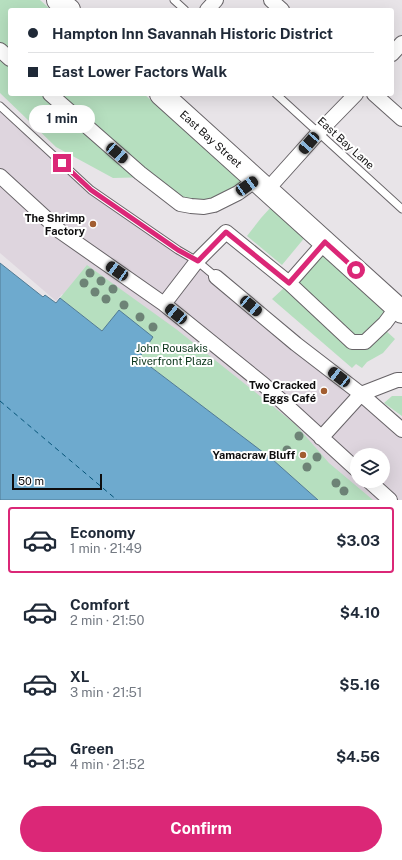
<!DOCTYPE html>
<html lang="en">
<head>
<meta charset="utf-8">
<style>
  body { margin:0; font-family:"Public Sans",sans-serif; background:#f6f6f7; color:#1f2937; height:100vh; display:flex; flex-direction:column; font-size:15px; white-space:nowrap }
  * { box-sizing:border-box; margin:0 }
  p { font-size:13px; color:#747a83 }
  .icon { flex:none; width:22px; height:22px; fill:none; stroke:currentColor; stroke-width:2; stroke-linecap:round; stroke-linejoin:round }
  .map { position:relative; height:500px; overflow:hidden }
  .drawer { display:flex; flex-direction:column; background:#fff; flex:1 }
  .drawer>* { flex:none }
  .guide { position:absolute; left:8px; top:8px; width:386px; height:88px; border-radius:4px; box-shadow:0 4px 16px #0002; display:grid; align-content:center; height:88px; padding:0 20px; background:#fff }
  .buttons { position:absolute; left:350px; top:448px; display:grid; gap:8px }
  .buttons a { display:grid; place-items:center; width:40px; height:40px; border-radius:50%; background:#fff; box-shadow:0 4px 16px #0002; font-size:20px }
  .scale { position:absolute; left:12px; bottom:10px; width:90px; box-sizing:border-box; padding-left:4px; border:2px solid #0e0d0e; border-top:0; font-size:11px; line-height:14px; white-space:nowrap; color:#0e0d0e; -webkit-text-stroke:3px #fff; paint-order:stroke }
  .end { position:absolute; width:18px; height:18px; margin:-9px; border:5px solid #db2777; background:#fff; box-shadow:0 0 0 2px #fff }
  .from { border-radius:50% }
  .bubble { position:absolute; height:28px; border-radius:14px; background:#fff; box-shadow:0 4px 16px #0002; font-size:13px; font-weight:700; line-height:28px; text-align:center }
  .car { position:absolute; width:12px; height:24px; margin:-12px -6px; border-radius:5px; box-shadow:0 0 3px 1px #0007; background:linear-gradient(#222 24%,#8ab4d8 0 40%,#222 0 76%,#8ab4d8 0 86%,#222 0) }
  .guide b { display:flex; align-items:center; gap:14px; height:38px; font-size:15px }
  .guide b+b { border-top:1px solid #e0e1e3 }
  .guide i { width:10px; height:10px; background:#1f2937 }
  ul { padding:7px 0 0; list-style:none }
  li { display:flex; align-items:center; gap:12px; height:66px; margin:0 8px 6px; padding:0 12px; border:2px solid transparent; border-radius:4px }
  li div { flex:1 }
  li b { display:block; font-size:15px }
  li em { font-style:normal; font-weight:700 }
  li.current { border-color:#db2777 }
  li>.icon { width:36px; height:36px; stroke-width:1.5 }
  .action { display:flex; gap:8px; margin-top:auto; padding:8px 20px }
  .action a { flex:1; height:46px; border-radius:24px; background:#db2777; color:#fff; font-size:16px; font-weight:700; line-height:46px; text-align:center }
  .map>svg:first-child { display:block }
  .built { fill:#ded5de; fill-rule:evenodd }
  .green { fill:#b6dfbf }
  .water { fill:#6eaace; stroke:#517b94 }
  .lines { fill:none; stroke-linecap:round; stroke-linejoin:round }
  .ferry { stroke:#065579; stroke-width:1; stroke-dasharray:5 4; stroke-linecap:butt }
  .service-casing { stroke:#676367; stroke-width:9 }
  .minor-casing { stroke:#676367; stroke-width:16 }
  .primary-casing { stroke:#676367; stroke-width:24 }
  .service { stroke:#fff; stroke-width:7 }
  .minor { stroke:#fff; stroke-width:14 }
  .primary { stroke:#fff; stroke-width:22 }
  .tree { fill:#6d8376 }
  .route { stroke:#db2777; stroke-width:5 }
  .poi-dot { fill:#a25d30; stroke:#fff; stroke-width:1.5 }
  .labels { text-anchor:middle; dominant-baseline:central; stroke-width:4; stroke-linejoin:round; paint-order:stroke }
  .street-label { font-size:11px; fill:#0e0d0e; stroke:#fff }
  .poi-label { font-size:11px; font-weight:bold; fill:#0e0d0e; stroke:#fff; text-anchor:end }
  .park-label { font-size:11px; fill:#083318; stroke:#fff }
</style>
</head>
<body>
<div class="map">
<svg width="402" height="500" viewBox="0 0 402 500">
  <rect width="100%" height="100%" fill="#e8e4e8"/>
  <path class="built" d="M0,102l71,70 116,84 215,182v62h-82l-258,-206 -6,7 -56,-48zM357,455h26v26h-26z"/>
  <path class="green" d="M0,0h40l11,10h-41v84h134l98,88 -28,16 -10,3 -24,-3 -27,-21 -40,1 -57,-31 -56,-54z
    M271,207l35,29 -24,29 -35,-29 14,-18z
    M325,249l64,60 -25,26h-13l-55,-52z
    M87,265l89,64 119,95 34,39 44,37h-55l-46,-41 -133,-101 14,-21 -51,-6 -42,-33z
    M286,286l65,61 34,-17 10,9 -12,14 -16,9 -5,6 -6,-4 -4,4 -80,-69z
    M392,396h10v20l-18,-13z"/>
  <path class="water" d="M0,263l43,34 2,-2 11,8 4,-5 42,33 17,-21 34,27 -14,21 133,101 46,41h-318z"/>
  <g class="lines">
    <path class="ferry" d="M0,401l117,99"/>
    <g class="service-casing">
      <path id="service" d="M174,0l11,10
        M276,94l126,115
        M0,106l91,84 87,60 19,11 19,16"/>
    </g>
    <g class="minor-casing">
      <path id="minor" d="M271,0l11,10
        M207,10l9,-10
        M0,50l10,9
        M392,54l10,-11
        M50,94l90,79 40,31 11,2 13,1 10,-2 24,-12 18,-13
        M374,94l28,25
        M0,176l61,56 103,72 99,80 94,86
        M267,190l52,-58 37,-38
        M216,277l80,67 65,50 41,36
        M289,283l36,-41
        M164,304l33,-43 29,-29 63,51 63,59h13l20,-19 12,-16
        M321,438l40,-44 36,-14h5
        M369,481l21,19"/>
    </g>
    <g class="primary-casing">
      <path id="primary" d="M58,0l11,10
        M161,94l241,218"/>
    </g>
    <use href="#service" class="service"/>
    <use href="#minor" class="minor"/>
    <use href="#primary" class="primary"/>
  </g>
  <g class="tree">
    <circle cx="90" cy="273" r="4.5"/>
    <circle cx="101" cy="281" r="4.5"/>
    <circle cx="84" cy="283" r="4.5"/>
    <circle cx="113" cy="289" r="4.5"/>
    <circle cx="95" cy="292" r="4.5"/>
    <circle cx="106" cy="299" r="4.5"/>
    <circle cx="124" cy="305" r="4.5"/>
    <circle cx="140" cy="317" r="4.5"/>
    <circle cx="153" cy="327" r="4.5"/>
    <circle cx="299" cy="436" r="4.5"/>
    <circle cx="287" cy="450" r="4.5"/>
    <circle cx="317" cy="457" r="4.5"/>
    <circle cx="307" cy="467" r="4.5"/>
    <circle cx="336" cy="483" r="4.5"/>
    <circle cx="344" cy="491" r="4.5"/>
  </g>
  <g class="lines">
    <path class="route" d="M62,163l29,27 87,60 20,11 28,-29 63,51 36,-41 31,28"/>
  </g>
  <g class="poi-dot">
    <circle cx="93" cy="224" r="4"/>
    <circle cx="324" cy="391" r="4"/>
    <circle cx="303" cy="455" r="4"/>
  </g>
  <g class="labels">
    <g class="street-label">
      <text transform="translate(211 139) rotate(42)">East Bay Street</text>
      <text transform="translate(346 143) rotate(42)">East Bay Lane</text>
    </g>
    <g class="poi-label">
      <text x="85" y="218">The Shrimp<tspan x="85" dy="13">Factory</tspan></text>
      <text x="316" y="385">Two Cracked<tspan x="316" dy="13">Eggs Café</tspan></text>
      <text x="295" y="455">Yamacraw Bluff</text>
    </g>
    <g class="park-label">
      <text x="172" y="348">John Rousakis<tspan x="172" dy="13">Riverfront Plaza</tspan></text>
    </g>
  </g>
</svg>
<div class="buttons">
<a><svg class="icon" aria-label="layers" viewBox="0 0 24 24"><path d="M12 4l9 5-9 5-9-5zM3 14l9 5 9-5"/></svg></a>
</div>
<div class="scale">50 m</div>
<i class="end from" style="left:356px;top:270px"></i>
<i class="end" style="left:62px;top:163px"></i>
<div class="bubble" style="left:29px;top:105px;width:66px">1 min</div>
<i class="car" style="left:309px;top:143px;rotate:221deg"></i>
<i class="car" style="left:117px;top:153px;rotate:131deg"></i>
<i class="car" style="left:247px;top:186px;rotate:55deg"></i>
<i class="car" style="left:117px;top:271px;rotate:305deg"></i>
<i class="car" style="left:251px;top:306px;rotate:130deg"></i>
<i class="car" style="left:176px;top:314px;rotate:309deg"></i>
<i class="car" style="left:339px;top:377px;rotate:308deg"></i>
<div class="guide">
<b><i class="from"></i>Hampton Inn Savannah Historic District</b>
<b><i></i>East Lower Factors Walk</b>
</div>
</div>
<section class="drawer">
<ul>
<li class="current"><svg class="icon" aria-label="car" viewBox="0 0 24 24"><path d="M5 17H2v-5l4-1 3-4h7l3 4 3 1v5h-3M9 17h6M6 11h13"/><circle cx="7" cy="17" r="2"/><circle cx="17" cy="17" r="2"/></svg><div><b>Economy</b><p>1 min · 21:49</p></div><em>$3.03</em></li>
<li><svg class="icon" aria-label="car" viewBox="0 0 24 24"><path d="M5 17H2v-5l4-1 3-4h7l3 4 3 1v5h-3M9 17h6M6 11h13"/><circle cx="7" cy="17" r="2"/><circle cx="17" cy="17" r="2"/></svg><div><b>Comfort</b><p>2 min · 21:50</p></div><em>$4.10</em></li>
<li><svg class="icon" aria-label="car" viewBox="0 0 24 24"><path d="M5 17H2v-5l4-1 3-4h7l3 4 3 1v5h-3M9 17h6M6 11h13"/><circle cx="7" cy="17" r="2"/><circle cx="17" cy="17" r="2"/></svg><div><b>XL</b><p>3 min · 21:51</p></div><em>$5.16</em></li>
<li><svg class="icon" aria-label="car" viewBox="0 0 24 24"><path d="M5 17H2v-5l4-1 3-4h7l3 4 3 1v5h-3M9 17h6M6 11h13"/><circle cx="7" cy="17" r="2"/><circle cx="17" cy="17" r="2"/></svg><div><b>Green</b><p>4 min · 21:52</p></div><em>$4.56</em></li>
</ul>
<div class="action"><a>Confirm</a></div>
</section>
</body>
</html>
